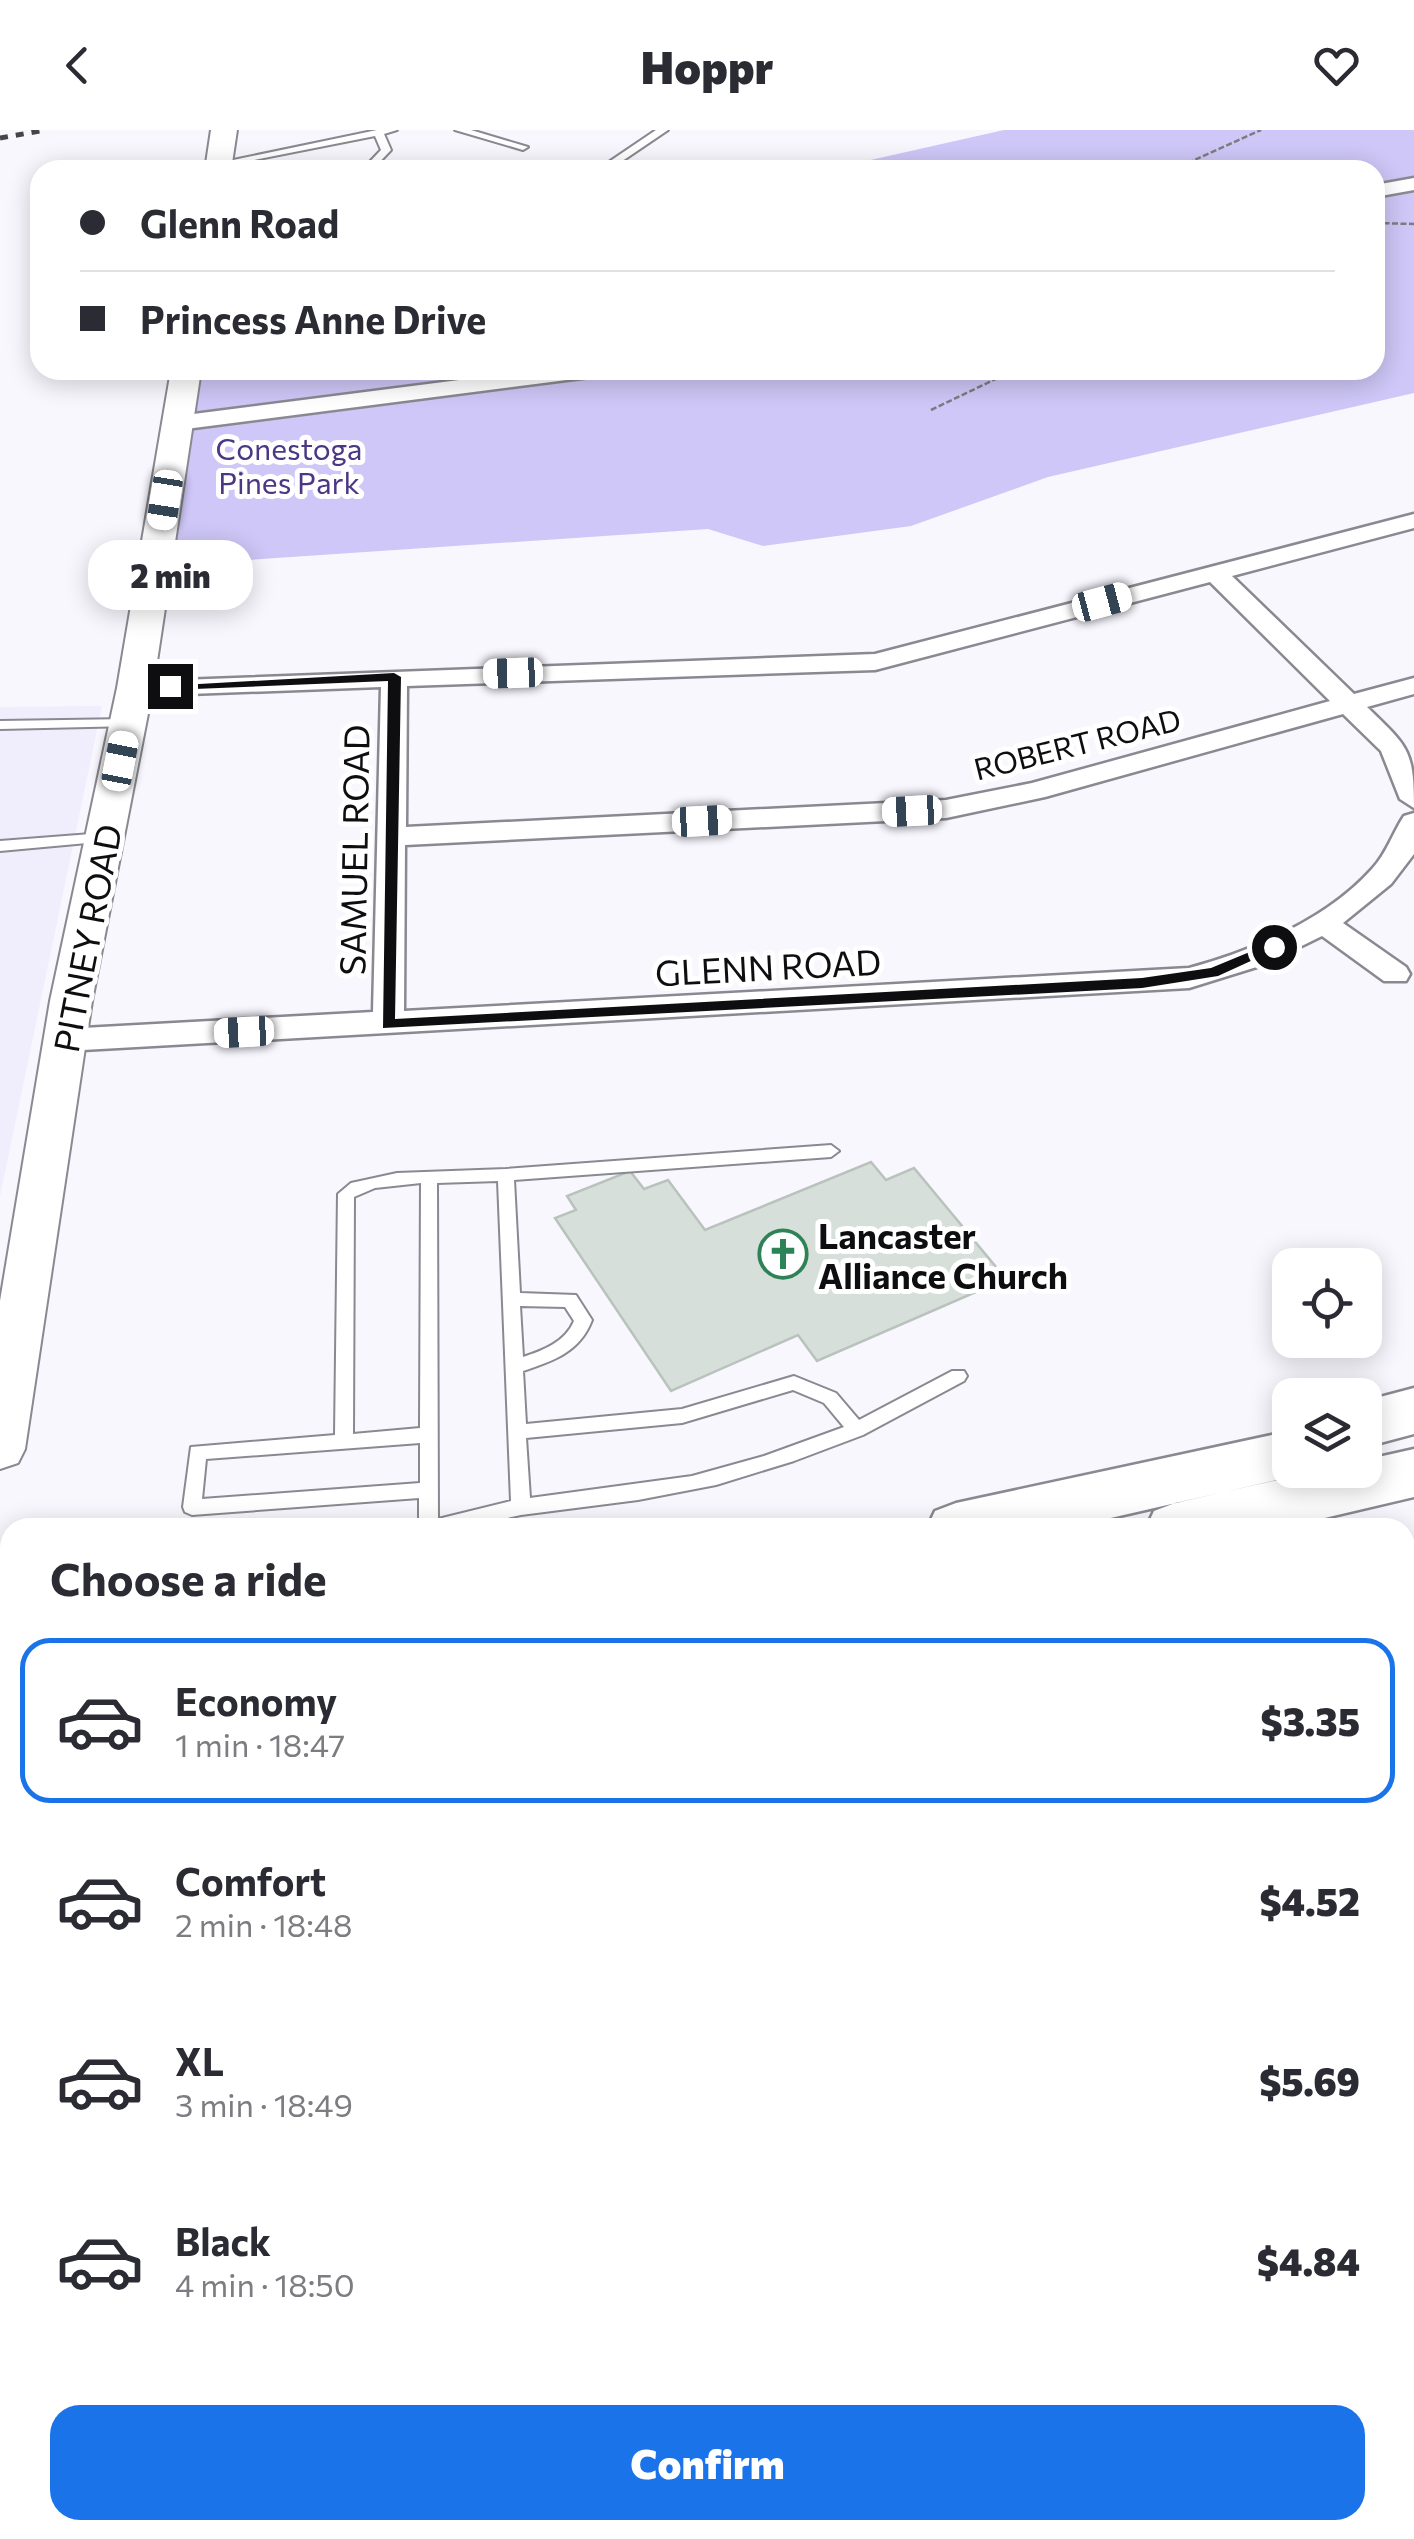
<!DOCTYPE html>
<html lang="en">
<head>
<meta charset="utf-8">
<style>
  body { margin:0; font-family:Commissioner,sans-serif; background:#f2f2f3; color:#2b2b33; height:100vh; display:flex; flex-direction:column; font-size:38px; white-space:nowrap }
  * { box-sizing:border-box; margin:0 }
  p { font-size:32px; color:#7c7c81 }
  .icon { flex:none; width:55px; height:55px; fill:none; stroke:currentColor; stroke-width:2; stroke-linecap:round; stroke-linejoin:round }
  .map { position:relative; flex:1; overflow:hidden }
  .side { position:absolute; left:0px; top:1388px; width:1415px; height:1022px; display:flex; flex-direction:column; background:#fff; border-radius:30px 30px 0 0; box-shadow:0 5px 25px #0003 }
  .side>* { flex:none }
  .banner { position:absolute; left:30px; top:30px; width:1355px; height:220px; border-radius:30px; box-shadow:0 5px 25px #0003; display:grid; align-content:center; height:220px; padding:0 50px; background:#fff }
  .tools { position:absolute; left:1272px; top:1118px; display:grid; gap:20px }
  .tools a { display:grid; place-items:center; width:110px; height:110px; border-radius:20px; background:#fff; box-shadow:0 5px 25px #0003; font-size:50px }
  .end { position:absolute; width:45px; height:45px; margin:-22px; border:12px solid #0e0d10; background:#fff; box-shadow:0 0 0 5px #fff }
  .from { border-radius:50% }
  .bubble { position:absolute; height:70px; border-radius:30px; background:#fff; box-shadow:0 5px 25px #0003; font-size:32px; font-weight:800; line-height:70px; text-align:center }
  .car { position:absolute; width:30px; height:60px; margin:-30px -15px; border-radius:12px; box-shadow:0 0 8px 2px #0007; background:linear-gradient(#fff 24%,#345 0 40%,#fff 0 76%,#345 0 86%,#fff 0) }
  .banner b { display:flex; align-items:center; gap:35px; height:95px; font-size:38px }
  .banner b+b { border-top:2px solid #e1e1e2 }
  .banner i { width:25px; height:25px; background:#2b2b33 }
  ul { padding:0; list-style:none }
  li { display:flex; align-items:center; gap:30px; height:165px; margin:0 20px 15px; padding:0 30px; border:5px solid transparent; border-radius:30px }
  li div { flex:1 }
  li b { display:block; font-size:38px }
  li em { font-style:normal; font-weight:800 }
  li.active { border-color:#1a73e8 }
  li>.icon { width:90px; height:90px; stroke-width:1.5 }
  h2 { padding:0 50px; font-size:45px; line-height:120px }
  .cta { display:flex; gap:20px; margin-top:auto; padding:20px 50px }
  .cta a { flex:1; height:115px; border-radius:30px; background:#1a73e8; color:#fff; font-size:40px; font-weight:800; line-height:115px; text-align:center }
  header { display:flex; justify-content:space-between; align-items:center; height:130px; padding:0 50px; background:#fff; font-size:45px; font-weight:800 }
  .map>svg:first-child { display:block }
  .built { fill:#f0edfd }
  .green { fill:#cec7f7 }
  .building { fill:#d7dfda; stroke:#bac2bd; stroke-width:2.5 }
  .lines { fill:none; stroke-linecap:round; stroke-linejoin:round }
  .lane-casing { stroke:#8a8991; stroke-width:4 }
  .street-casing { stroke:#8a8991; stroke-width:5 }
  .secondary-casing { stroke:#8a8991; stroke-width:4 }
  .highway-casing { stroke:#8a8991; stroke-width:5 }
  .path { stroke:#7d7c80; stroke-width:2.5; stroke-dasharray:6 2.5; stroke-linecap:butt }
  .lane { fill:#fff; fill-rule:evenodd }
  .street { fill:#fff; fill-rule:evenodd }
  .secondary { fill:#fff; fill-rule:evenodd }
  .highway { fill:#fff; fill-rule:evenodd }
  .rail { stroke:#454448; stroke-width:5; stroke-dasharray:8 8; stroke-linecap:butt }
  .route { fill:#0e0d10 }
  .labels { text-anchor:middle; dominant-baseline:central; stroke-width:10; stroke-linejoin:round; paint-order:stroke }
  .far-park-label { font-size:30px; fill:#4b3783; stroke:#fff }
  .far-street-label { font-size:30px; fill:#0e0d10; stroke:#fff }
  .street-label { font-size:35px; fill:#0e0d10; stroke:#fff }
  .poi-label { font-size:35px; font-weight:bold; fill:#0e0d10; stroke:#fff; text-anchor:start }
</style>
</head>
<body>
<header><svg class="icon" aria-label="back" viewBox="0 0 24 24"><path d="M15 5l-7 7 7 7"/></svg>Hoppr<svg class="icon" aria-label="heart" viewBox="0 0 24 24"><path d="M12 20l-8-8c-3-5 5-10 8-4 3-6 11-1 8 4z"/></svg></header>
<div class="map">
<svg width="1414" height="2409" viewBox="0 0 1414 2409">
  <rect width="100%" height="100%" fill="#f8f7fe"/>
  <path class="built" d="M102,576l-102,490v-489z"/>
  <path class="green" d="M1004,0h410v263l-366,84 -137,49 -148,20 -55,-17 -535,36 17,-195h1185v-200h-549z"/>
  <path class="building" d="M871,1032l15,18 28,-12 92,111 -189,82 -19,-26 -127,56 -116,-173 21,-8 -9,-14 63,-25 14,18 24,-9 37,50z
    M1405,1577l9,23v23l-9,2z
    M10,1813v136l-7,2 2,-137z
    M10,1959v58l-10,2v-58z
    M153,2400h82l-1,9h-83z
    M645,2400h119l1,3 -14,6h-103z"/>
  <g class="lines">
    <g class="lane-casing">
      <path id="lane" d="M377,0h20l-13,4 7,16 -19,20h-10l19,-20 -6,-14 -156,31 -5,-3z
        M455,0h16l57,17 -5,3z
        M656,0h12l-59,40h-12z
        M128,589l5,1v6l-133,3v-8z
        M104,703l7,5 -2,3 -109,10v-10z
        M831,1015l8,6 -8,6 -317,23 6,113 56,2 16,25c-12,32 -39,41 -69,51l3,53 156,-15 112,-33 42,17 23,27 93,-49h12l3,5 -3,5 -101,54 -69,26 -78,24 -78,15 -117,15 -60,13h-42v-30l-227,17 -7,-3 -2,-5 8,-60 144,-12 3,-241 13,-11 46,-10 109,-4zM498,1051l13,320 -73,18 -1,-336zM421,1053l-1,245 -67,6 1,-237 21,-9zM520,1176l45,1 9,14c-9,21 -30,29 -51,36zM793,1260l31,13 20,24 -80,29 -72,20 -162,22 -4,-60 156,-15zM420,1313v40l-218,16 4,-40z
        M0,1473h10v16h-10z
        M10,1775v20l-10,1v-20z"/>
    </g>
    <g class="street-casing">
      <path id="street" d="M1414,48v12l-39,7v-12z
        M538,240h63l-11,7 -412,53 -12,-7 12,-7z
        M1414,384v14l-182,48 122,118 60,-16v16l-47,13c41,40 47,42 47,101l-14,-9 -19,-48 -38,-37 -298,83 -99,21 -541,27 -1,166 785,-43c65,-18 137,-48 183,-99 15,-16 20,-35 32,-53l10,-3v41l-23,30 -48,39 63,44 4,7 -4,7h-22l-62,-45 -59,29 -74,23 -1124,63 -11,-3 -5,-8 5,-8 11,-3 308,-17 8,-325 -246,9 -9,-2 -4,-6 4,-6 749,-28zM1210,452l120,119 -298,82 -86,17 -540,27 1,-141 468,-16z
        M1414,1707v38l-9,1v-38z
        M1414,1811v48l-9,4v-48z
        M10,2074v46l-10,1v-46z
        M1099,2400h70l-3,9h-70z"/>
    </g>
    <g class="secondary-casing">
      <path id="secondary" d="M211,0h26l-6,40h-26z
        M171,240h30l-48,318 -61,313 -67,448 -7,14 -18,6v-168l50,-300 67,-313z"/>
    </g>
    <g class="highway-casing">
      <path id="highway" d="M1414,1258v46l-49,13v-46z
        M1290,1301v39h21l-21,7 -223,51h-140l8,-17 21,-8z
        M1414,1319v48l-132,31h-136l8,-17 21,-8 148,-33h42v-10z
        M10,1579v56l-10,2v-56z
        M10,1639v58l-10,2v-58z"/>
    </g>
    <path class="path" d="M1172,40l89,-40
      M1375,93l39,1
      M355,240l3,10
      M931,280l75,-36 35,-4"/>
    <use href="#lane" class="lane"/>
    <use href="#street" class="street"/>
    <use href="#secondary" class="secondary"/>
    <use href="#highway" class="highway"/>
    <path class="rail" d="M0,8l46,-8"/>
  </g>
  <path class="route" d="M394,543l7,4 -6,342 747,-41 69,-10 63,-26 7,5 -63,29 -76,12 -759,40 5,-347 -218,9 -6,-4z"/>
  <defs>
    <g id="church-ring" transform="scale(2.5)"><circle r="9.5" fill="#fff" stroke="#2d8357" stroke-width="1.5"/><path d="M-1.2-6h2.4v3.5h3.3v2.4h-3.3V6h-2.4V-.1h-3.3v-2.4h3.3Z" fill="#2d8357"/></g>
  </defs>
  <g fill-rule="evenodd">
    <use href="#church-ring" x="783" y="1124"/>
  </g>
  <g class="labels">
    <g class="far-park-label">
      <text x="289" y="317">Conestoga<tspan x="289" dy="34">Pines Park</tspan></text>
    </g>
    <g class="far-street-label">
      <text transform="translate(1077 613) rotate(-14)">ROBERT ROAD</text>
    </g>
    <g class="street-label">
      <text transform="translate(353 720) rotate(-89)">SAMUEL ROAD</text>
      <text transform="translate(86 808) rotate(-79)">PITNEY ROAD</text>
      <text transform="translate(768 836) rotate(-3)">GLENN ROAD</text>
    </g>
    <g class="poi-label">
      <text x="818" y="1104">Lancaster<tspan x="818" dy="40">Alliance Church</tspan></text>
    </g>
  </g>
</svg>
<div class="tools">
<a><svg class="icon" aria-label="locate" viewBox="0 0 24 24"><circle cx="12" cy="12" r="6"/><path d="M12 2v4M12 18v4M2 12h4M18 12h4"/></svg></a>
<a><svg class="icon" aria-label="layers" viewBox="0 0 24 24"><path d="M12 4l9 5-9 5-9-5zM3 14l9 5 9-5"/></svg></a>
</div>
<i class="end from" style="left:1274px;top:817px"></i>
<i class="end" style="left:170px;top:556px"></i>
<div class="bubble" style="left:88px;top:410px;width:165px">2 min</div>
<i class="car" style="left:165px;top:370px;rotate:189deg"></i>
<i class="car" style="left:1102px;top:472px;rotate:75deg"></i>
<i class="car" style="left:513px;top:543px;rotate:268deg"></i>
<i class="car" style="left:120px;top:631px;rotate:11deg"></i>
<i class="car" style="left:912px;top:681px;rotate:267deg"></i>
<i class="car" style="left:702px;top:691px;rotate:87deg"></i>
<i class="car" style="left:244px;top:902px;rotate:267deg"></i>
<div class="banner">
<b><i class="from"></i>Glenn Road</b>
<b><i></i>Princess Anne Drive</b>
</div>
<section class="side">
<h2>Choose a ride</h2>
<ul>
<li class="active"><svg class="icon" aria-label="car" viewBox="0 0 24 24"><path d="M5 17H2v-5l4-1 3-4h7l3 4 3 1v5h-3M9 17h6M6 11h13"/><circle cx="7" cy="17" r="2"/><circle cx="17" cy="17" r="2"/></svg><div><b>Economy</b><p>1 min · 18:47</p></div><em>$3.35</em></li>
<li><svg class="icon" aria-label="car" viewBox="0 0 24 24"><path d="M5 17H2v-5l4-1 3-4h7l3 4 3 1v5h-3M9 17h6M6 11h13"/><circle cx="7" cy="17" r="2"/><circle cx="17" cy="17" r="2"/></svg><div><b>Comfort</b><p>2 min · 18:48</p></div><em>$4.52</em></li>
<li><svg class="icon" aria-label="car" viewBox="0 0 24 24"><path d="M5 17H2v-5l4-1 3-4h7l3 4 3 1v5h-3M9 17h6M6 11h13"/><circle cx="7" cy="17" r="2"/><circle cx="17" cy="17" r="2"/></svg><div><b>XL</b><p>3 min · 18:49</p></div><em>$5.69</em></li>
<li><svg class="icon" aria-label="car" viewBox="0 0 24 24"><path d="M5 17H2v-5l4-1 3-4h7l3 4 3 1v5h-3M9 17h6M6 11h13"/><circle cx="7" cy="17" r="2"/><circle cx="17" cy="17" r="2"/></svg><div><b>Black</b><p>4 min · 18:50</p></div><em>$4.84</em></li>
</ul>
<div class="cta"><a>Confirm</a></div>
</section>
</div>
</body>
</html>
